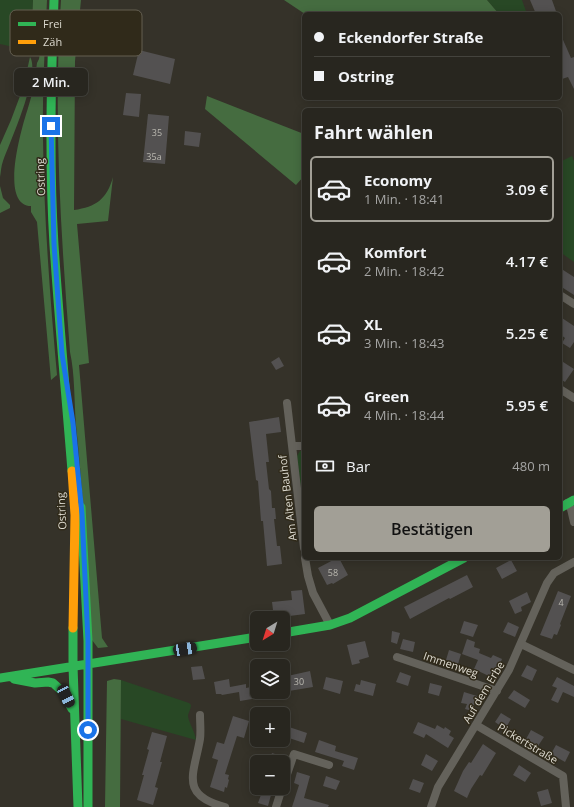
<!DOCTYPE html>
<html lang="de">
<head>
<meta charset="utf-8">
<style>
  body { margin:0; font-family:"Open Sans",sans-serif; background:#34322c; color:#f1f3f6; height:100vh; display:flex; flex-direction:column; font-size:15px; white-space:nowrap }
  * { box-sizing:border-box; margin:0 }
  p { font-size:13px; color:#a5a5a4 }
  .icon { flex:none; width:22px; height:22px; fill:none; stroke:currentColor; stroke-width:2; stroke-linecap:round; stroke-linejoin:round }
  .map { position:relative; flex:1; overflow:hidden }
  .side { position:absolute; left:302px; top:108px; width:260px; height:452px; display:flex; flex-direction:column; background:#28261f; border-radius:6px; box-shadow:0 2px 10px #0003,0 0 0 1px #44433d }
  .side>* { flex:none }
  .banner { position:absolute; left:302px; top:12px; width:260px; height:88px; border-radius:6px; box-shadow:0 2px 10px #0003,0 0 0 1px #44433d; display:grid; align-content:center; height:88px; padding:0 12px; background:#28261f }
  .needle { width:26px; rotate:218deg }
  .buttons { position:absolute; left:250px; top:611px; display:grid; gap:8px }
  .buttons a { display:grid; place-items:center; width:40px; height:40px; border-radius:6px; background:#28261f; box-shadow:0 2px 10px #0003,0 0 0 1px #44433d; font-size:20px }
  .end { position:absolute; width:18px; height:18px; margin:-9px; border:5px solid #1a73e8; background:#fff; box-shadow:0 0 0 2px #fff }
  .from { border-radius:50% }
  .bubble { position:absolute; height:28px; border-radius:6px; background:#28261f; box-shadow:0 2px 10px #0003,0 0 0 1px #44433d; font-size:13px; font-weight:600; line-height:28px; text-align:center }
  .car { position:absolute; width:12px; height:24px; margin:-12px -6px; border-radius:5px; box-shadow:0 0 3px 1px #0007; background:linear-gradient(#222 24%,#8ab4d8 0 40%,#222 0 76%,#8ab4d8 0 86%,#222 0) }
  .banner b { display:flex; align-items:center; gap:14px; height:38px; font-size:15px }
  .banner b+b { border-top:1px solid #44433d }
  .banner i { width:10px; height:10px; background:#f1f3f6 }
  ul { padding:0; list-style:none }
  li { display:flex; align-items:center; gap:12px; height:66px; margin:0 8px 6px; padding:0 4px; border:2px solid transparent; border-radius:6px }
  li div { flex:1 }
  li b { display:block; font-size:15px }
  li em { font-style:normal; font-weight:600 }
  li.selected { border-color:#a29f96 }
  li>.icon { width:36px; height:36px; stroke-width:1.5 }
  h2 { padding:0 12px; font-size:18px; line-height:48px }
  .pay { display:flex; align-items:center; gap:10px; height:44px; padding:0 12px; font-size:15px }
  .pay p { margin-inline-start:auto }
  .action { display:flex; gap:8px; margin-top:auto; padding:8px 12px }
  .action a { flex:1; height:46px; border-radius:6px; background:#a29f96; color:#111; font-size:16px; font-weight:600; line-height:46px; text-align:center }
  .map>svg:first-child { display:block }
  .green { fill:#284825 }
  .forest { fill:#456c40 }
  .building { fill:#535151 }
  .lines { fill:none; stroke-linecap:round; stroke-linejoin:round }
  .street { stroke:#64625b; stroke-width:8 }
  .fast { stroke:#30b455; stroke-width:9 }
  .slow { stroke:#ff9f0a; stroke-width:9 }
  .route { stroke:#1a73e8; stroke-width:5 }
  .labels { text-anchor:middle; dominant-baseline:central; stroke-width:3; stroke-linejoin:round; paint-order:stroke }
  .number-label { font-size:9px; fill:#bab8b0 }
  .street-label { font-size:11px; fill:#dddad0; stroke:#302a1a }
  .key { fill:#302a1a; stroke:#645f51; stroke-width:1 }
  .key-label { font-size:11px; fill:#dddad0 }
</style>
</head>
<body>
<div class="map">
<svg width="574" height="807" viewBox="0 0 574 807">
  <rect width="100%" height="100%" fill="#353229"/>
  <path class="green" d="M0,0h33l-2,51 -31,-7z
    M487,0h35l5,14h-28z
    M572,156l2,5v101l-14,-10v-90z
    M300,451h4v47h-2l-5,-42z
    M121,680l68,23 2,2c0,3 -2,7 -3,10 0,7 7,16 8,25l-75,-21z"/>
  <path class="forest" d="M33,0h14c-2,46 -5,93 -4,139 1,79 7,158 14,236l-6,5 -14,-158 -6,-10v-6c-31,-1 -11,-73 -3,-98 5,-15 7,-30 9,-45l2,-4 1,-6 -9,-2z
    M61,0h20l-6,61 -1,149c22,-3 33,-11 39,-33l-5,44 -31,3 12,139 -10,2 23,273 6,9 -10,1 -6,-8 -1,-12c-4,-68 -8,-136 -15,-203 -2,-25 -1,-50 -6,-73 -9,-117 -17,-235 -9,-352z
    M284,0h203l12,14h-194z
    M30,57c11,16 -20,85 -27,104 -2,5 -2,11 -3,16v-32l11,-25 12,-32z
    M207,96l97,38v42l-8,9 -91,-76z
    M0,186l3,12 7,7v3l-10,5z
    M114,679l7,1 -1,127h-15l2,-126z"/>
  <path class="building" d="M530,0h22l5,14h-21z
    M560,33l11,25 3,-1v32l-6,-12 -6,2 -2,-4z
    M139,50l36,9 -5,25 -37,-9z
    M126,93l15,1 -2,23 -16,-2z
    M148,114l21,2 -4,48 -22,-2z
    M185,131l16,2 -2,14 -15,-2z
    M560,268l14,9v18l-14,-9z
    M562,318l12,8v16l-4,6 -8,-5 3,-5 -5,-4v-12z
    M279,357l5,9 -8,4 -5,-8z
    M560,360l14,9 -9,13 -5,-3z
    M279,417l2,15 -15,2 3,28h-3l3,27 2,2 1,17h3l1,11h-2l3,27h3l2,18 -15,2 -4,-45h-2l-3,-40 -2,-1 -7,-58z
    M337,558h2l9,17 -15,9 -1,-1 -5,2 -9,-17z
    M511,560l6,11 -15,8 -6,-11z
    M467,575l6,12 -23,12 -1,-1 -39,21 -6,-12z
    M302,590l3,24 -31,4 -2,-16 20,-2 -1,-9z
    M558,591l13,5 -11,28 1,1 -4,10 -3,-1 -2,5 -12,-4z
    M527,592l4,10 -10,5 1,4 -7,3 -6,-13z
    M464,621l14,4 -5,12 -13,-4z
    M508,622l11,5 -4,10 -12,-5z
    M392,631l8,2 -3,11 -6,-2z
    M403,639l12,3 -2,10 -13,-3z
    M467,639l8,3 -1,5 6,2 -1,4 12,5 2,-3 9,4 -4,10 -2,-1 -5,9 -17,-8 4,-9 -16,-6z
    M365,641l4,16 -10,3 1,3 -8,2 -5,-20z
    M449,650l12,4 -3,10 -12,-4z
    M527,665l10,5 -5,11 -11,-5z
    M202,666l3,13 -12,1 -2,-13z
    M310,671l3,16 -30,5v-15z
    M400,672l11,4 -3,10 -12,-4z
    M326,677l17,4 -3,13 -17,-5z
    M557,677l17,9v11l-11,-5 -5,11 -7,-3 6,-12 -5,-2z
    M229,679l1,8 16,-3v4l5,-1 1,12 -12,2 -1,-9 -17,3 -1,-1h-5l-2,-12z
    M361,680l15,4 -3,12 -19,-5 2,-7 4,1z
    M430,683l12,3 -3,10 -11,-3z
    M514,690l16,10 -5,8 -17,-10z
    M464,692l13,4 -5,15 -7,-2 2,-5 -6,-1z
    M501,713l10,6 -6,10 -10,-7z
    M233,716l16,5 -5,17 -7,-2 -12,38 4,1 -1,4 1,1 -2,8 -2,-1 -1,5 -14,-5 8,-27 -6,-2 5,-16 7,2z
    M418,722l17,7 2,-4 7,4 1,-2 6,4 -2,4 5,3 -6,10 -22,-14 -2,4 -11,-5z
    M289,727l18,6 -3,10 -18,-6z
    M531,730l13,7 -6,9 -12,-7z
    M152,732l15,4 -7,26h2l-7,25 3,1 -5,17 -16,-5 7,-25h-2l7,-25 -2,-1z
    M319,740l17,6 -1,5 23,7 -4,12 -12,-4 2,-5 -29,-9z
    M483,744l13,9 -14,23 -2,-1 -9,14 -4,9 -13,-7 9,-20 6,-9 2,1z
    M556,745l14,7 -5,10 -14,-8z
    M272,753l15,5 -2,4h-16z
    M426,754l12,7 -6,10 -11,-6z
    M519,765l12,8 -6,9 -12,-7z
    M297,772l13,4 -6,22 25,7 -1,2h-36l7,-22 -5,-2z
    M326,776l14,5 -4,9 -13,-4z
    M413,779l11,4 -4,10 -11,-4z
    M548,789l4,14 -11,3 -4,-14z
    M262,792l9,3 -3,11 -10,-3z"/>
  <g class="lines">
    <path class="street" d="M560,295l14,9
      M560,389l14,9
      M287,403l17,145
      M292,446h12
      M567,503l4,6 3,13
      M305,558l3,18 5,17 17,32
      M521,644l53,26
      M397,657l100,34
      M200,715c0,8 1,16 0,24 -6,35 -21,56 25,68
      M476,725l87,51 3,31
      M283,786l11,-32 35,11
      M276,807l6,-19
      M431,807l7,-20 71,-117 38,-87 7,-10 20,-11"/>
    <path class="fast" d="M54,0c-3,82 -5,163 0,245 5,75 12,151 18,226
      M81,507l7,134v166
      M560,508l14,-8
      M73,628v38l5,141
      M283,633l47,-8 20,-7 114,-60
      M0,678l257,-41
      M14,679l21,4 13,-1 5,1 10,9 9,17"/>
    <path class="slow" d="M72,471l3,44 -2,113"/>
  </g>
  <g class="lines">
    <path class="route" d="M51,126l3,118 8,110 11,69 9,91 6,127v89"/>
  </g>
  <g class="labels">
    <g class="number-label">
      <text x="157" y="132">35</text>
      <text x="154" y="156">35a</text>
      <text x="333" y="572">58</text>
      <text x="561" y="602">4</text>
      <text x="299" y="681">30</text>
    </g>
    <g class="street-label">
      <text transform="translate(40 177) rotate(-92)">Ostring</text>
      <text transform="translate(287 498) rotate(-97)">Am Alten Bauhof</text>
      <text transform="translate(61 511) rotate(-93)">Ostring</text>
      <text transform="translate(451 664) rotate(19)">Immenweg</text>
      <text transform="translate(483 692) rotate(-59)">Auf dem Erbe</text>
      <text transform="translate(528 743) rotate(31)">Pickertstraße</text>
    </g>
  </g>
  <rect x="10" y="10" width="132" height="46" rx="6" class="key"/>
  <rect x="18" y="22" width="18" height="4" fill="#30b455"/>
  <rect x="18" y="40" width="18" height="4" fill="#ff9f0a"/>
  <g class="key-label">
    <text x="43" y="28">Frei</text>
    <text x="43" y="46">Zäh</text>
  </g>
</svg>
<div class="buttons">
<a><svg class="needle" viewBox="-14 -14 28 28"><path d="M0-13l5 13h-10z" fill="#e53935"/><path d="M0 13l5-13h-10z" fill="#a5a5a4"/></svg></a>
<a><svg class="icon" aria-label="layers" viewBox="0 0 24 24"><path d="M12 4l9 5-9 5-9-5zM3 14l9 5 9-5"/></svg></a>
<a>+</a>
<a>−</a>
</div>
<i class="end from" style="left:88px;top:730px"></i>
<i class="end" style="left:51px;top:126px"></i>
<div class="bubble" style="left:14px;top:68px;width:74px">2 Min.</div>
<i class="car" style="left:185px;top:649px;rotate:81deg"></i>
<i class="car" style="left:66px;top:696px;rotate:154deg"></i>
<div class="banner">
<b><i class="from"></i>Eckendorfer Straße</b>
<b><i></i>Ostring</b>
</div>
<section class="side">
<h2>Fahrt wählen</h2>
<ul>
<li class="selected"><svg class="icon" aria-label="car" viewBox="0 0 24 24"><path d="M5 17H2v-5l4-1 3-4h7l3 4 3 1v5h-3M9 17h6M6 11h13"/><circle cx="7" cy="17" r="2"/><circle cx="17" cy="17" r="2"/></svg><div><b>Economy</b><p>1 Min. · 18:41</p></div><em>3.09 €</em></li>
<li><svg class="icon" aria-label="car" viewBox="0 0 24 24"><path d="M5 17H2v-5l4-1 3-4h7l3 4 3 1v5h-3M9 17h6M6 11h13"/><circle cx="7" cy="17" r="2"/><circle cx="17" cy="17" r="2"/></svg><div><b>Komfort</b><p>2 Min. · 18:42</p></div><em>4.17 €</em></li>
<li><svg class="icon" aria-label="car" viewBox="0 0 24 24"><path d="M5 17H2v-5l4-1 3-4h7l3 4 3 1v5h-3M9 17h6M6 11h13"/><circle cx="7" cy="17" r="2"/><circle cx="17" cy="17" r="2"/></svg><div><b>XL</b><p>3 Min. · 18:43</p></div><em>5.25 €</em></li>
<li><svg class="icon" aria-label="car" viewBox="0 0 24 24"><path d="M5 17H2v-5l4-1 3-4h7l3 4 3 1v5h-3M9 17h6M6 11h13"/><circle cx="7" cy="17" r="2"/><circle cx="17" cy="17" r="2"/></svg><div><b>Green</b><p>4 Min. · 18:44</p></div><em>5.95 €</em></li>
</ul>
<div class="pay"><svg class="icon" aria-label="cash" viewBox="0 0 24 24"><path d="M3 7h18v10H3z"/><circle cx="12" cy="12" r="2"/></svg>Bar<p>480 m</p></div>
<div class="action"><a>Bestätigen</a></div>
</section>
</div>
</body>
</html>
